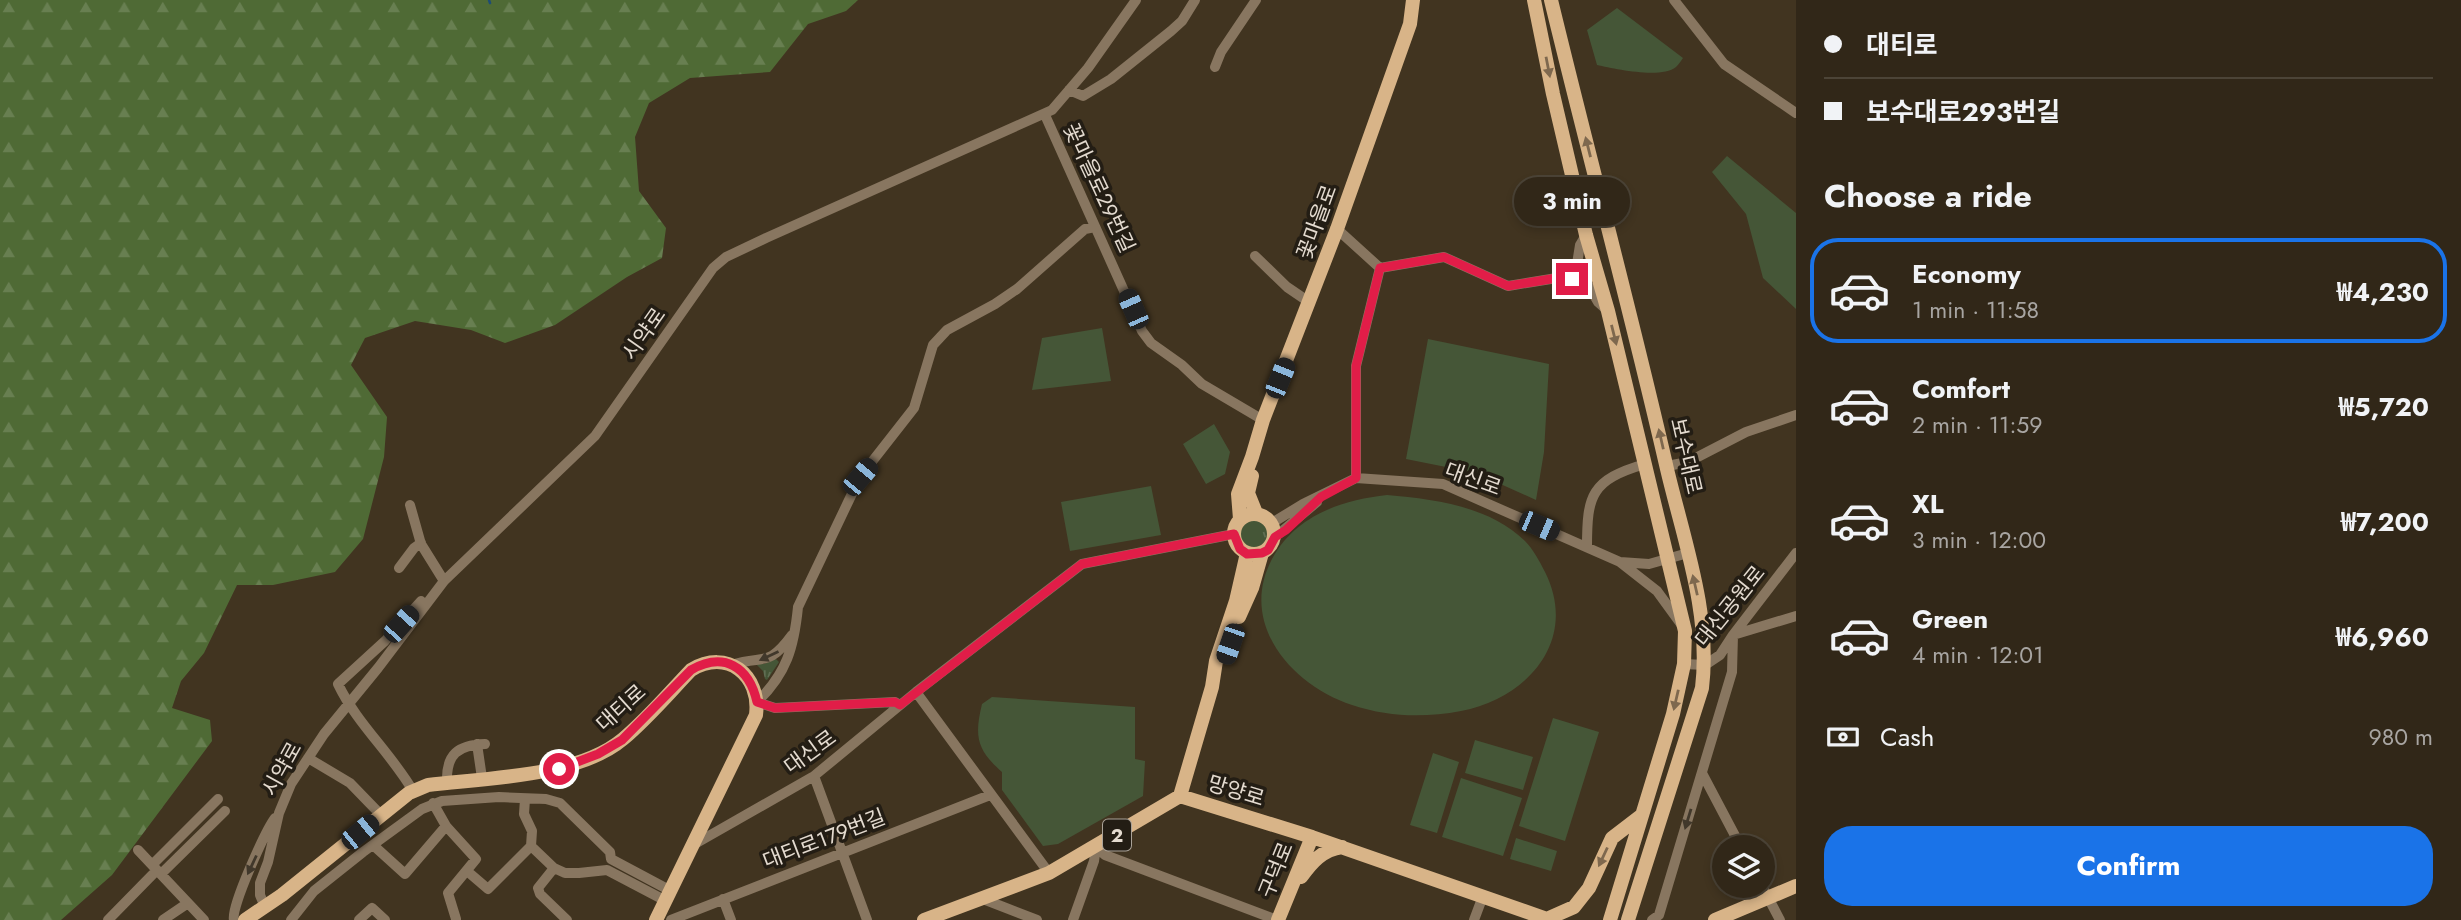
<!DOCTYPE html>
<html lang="en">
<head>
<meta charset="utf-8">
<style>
  body { margin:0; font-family:Jost,"Noto Sans KR",sans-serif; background:#3d3325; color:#f1f3f6; height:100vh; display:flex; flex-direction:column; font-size:26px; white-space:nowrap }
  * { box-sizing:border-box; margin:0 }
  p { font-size:23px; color:#a8a5a2 }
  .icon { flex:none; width:38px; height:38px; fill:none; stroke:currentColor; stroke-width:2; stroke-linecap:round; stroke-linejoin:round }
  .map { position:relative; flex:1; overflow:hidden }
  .sheet { display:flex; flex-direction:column; background:#312718; width:665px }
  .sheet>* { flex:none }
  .top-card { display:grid; align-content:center; height:154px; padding:0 28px; background:#312718 }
  .fabs { position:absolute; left:1712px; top:835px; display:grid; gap:14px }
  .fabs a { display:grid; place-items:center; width:63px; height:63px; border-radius:50%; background:#312718; box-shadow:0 4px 10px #0003,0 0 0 2px #4c4437; font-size:35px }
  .end { position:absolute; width:32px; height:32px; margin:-16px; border:9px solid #e11d48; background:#fff; box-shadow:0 0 0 4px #fff }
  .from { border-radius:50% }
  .bubble { position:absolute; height:49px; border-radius:24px; background:#312718; box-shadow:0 4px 10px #0003,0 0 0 2px #4c4437; font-size:23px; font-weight:700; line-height:49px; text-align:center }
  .car { position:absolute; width:21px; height:42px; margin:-21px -10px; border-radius:9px; box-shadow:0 0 5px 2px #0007; background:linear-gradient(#222 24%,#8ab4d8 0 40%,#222 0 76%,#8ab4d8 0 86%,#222 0) }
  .top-card b { display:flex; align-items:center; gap:24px; height:66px; font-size:26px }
  .top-card b+b { border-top:2px solid #4c4437 }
  .top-card i { width:18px; height:18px; background:#f1f3f6 }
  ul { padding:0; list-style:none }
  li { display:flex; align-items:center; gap:21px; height:105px; margin:0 14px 10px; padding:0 14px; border:4px solid transparent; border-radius:28px }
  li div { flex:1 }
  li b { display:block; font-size:26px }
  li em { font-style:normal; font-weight:700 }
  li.current { border-color:#1a73e8 }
  li>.icon { width:63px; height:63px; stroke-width:1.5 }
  h2 { padding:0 28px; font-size:32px; line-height:84px }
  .pay { display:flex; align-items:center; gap:18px; height:77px; padding:0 28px; font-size:26px }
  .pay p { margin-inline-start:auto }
  .cta { display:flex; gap:14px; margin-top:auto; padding:14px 28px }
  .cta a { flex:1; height:80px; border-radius:28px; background:#1a73e8; color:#fff; font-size:28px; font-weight:700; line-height:80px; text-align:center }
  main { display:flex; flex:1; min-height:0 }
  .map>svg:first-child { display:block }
  .grass { fill:url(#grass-tufts) }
  .forest { fill:url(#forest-firs) }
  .green { fill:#455637 }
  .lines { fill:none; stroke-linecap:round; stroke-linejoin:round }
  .stream { stroke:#1e4c75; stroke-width:2.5 }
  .minor { stroke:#887660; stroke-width:10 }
  .major { stroke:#d8b488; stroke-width:14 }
  .oneway { fill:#7e684e }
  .oneway2 { fill:#41382b }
  .route { stroke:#e11d48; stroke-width:9 }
  .labels { text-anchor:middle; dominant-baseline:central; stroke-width:7; stroke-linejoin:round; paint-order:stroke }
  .shield { fill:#231d14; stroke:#aaa298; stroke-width:2 }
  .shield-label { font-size:19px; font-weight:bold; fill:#e4dbd0 }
  .street-label { font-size:21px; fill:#e4dbd0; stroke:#231d14 }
</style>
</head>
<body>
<main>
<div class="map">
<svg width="1796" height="920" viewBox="0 0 1796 920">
  <defs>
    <pattern id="grass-tufts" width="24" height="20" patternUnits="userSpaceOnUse" patternTransform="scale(1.75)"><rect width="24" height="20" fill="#455637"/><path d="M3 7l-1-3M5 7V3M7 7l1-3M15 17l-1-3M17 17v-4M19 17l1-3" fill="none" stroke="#606e53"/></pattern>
    <pattern id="forest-firs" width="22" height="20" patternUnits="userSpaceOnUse" patternTransform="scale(1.75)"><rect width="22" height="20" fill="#4f6a35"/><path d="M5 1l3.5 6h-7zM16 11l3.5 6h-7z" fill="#687f51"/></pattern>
  </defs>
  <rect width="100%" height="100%" fill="#413420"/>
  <path class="grass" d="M1240 534a14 14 0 1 1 28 0a14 14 0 1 1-28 0Z
    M776,659l3,3 -12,18 -2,-1 -2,-8 -7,-7h8z"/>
  <path class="forest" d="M0,0h858l-12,11 -38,13 -38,48 -80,6 -41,25 -14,34 4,54 27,37 -4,30 -35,19 -72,48 -50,18 -34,-13 -56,-9 -50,17 -14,27 36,52 -3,40 -21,82 -28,33 -62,13h-36l-33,68 -23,28 -9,27 38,12 2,21 -100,134 -51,45h-61z"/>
  <path class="green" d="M1617,8l66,50c-2,3 -4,6 -7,9 -15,12 -61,2 -79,-2l-10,-35z
    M1727,156l69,57v96l-33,-31 -17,-64 -34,-42z
    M1102,328l9,53 -79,9 10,-52z
    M1428,339l121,25 -5,88 -8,48 -60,-27 -70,-14z
    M1214,424l16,28 -5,22 -19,10 -23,-40z
    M1151,486l10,49 -91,16 -9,-49z
    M1387,495c47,4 102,11 138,46 8,8 15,21 20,31 34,68 -17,126 -84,139 -37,7 -73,6 -109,-6 -61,-20 -114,-82 -80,-146 23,-43 69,-59 115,-64z
    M992,697l143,10v52l10,2 -2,35 -85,48 -15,2 -41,-56v-18c-25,-22 -28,-35 -20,-68z
    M1553,718l46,14 -34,109 -46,-15z
    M1475,740l58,17 -10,33 -58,-17z
    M1433,753l26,9 -22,71 -27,-8z
    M1461,778l61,20 -19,58 -61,-19z
    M1516,838l41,13 -6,20 -41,-12z"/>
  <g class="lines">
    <path class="stream" d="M489,0l1,3"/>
    <path class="minor" d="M1674,0l50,64 72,49
      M1215,67l6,-15 35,-52
      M1069,90l14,6 28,-17 60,-48 11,-10 13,-21
      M1045,115l97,216 9,12 31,22 20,19 61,36
      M1337,229l43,39
      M1255,256l32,31 22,15
      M1380,268l64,-11 64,29 55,-9 16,3 9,5 10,17 9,8
      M1563,277l14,-13 3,-19 6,-10
      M1667,466l21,-4 58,-30 50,-17
      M1356,478v-112l24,-98
      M410,505l11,39 23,37
      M1272,523l31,-19 53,-26 87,6 177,78 29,2 39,-11
      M1275,537l42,-35
      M1587,547c0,-52 4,-67 58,-83
      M1620,562l37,29 24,33
      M399,568l15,-20 7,-5
      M1684,664l21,1 15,-10 13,-20 63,-82
      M732,665c32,-11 35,4 60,-30
      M916,692l133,181
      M900,705l-5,-3 -120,6 -18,-6c30,-29 37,-55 41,-95l62,-130 54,-69 19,-63 14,-15 48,-26 22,-15 68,-60 10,-2
      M477,744l5,34
      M308,758l42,25 31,32
      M1702,773l39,74
      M814,776l53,144
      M447,782c-1,-28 11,-37 38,-38
      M413,791c-22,-38 -56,-67 -75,-107l47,-43 36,-40
      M525,799l-1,15 8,17 -1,15
      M433,803l13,23
      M373,845l32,29 41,-48 30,33 -28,34 8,26
      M693,845l121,-69 102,-84 166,-128 152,-30
      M138,850l66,70
      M152,865l66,-66
      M554,868l-16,20 2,6 27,26
      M467,871l21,18 43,-43 23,22 11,5h14l28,-3 59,31
      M161,874l64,-63
      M1762,886l18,34
      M723,899l8,21
      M983,899l54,21
      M265,907l-5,-12v-12l8,-21 11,-49 12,-29 33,-50 54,-66 66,-87 151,-145 118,-168 13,-11 40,-19 286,-128 36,-42 48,-68
      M108,920l49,-50
      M163,920l25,-17
      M234,920c-4,-12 32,-90 41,-102
      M291,920l23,-29 49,-39 59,-43 20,-8 57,-4 47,2 14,4 50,49 1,7 60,32
      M359,920l13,-12 13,12
      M671,920l319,-125
      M1073,920l21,-59 2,-14 9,8 172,65
      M1474,920l9,-24
      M1652,920l7,-5 73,-243 1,-37 63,-19"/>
    <path class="major" d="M1534,0l19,94 33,141 22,76 77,320 -1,33 -11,50 -63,206
      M1551,0c38,157 80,312 116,469 17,72 44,144 35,219l-74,232
      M1252,476l-4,17 8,20
      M1234 534a20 20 0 1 1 40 0a20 20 0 1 1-40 0Z
      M1240,519l-2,-25 14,-37 11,-37 74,-191 73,-205 3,-24
      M1239,617l13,-29 10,-35
      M1180,796l32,-109 4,-26 20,-60 11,-48
      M1301,877c11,-15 21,-27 41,-30
      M1547,919l27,-12 15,-19 23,-50 30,-23
      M245,920l37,-25 127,-102 19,-8c58,-7 150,-8 195,-46 25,-21 46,-46 68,-69 36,-22 70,5 65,45l-100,205
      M924,920l125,-47 131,-77 132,41 238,83
      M1278,920l34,-83
      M1715,920l81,-34"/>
  </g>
  <defs><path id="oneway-solid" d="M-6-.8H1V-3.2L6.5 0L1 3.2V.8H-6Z" transform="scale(1.75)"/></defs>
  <g class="oneway">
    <use href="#oneway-solid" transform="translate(1548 67) rotate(79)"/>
    <use href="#oneway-solid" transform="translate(1588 147) rotate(-104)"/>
    <use href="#oneway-solid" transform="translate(1614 335) rotate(76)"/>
    <use href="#oneway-solid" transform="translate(1661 439) rotate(-103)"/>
    <use href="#oneway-solid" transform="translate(1695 585) rotate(-103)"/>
    <use href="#oneway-solid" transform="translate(1676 700) rotate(103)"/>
    <use href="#oneway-solid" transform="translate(1603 857) rotate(115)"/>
  </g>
  <g class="oneway2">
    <use href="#oneway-solid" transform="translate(769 656) rotate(155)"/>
    <use href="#oneway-solid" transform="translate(1688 819) rotate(107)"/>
    <use href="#oneway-solid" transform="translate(252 865) rotate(115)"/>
  </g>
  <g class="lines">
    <path class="route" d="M559,769l39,-15 24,-14 69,-70c33,-19 58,-3 66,32l18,6 120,-6 5,3 182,-141 152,-30 6,15 7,5 15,-1 6,-3 7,-13 11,-7 35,-33 35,-19v-112l24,-98 64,-11 64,29 55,-9 9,2"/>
  </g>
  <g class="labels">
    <rect class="shield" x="1103" y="819.5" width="28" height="31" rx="5"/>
    <g class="shield-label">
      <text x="1117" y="835">2</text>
    </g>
    <g class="street-label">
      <text transform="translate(1099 188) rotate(65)">꽃마을로29번길</text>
      <text transform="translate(1317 222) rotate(-70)">꽃마을로</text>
      <text transform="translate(644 334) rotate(-55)">시약로</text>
      <text transform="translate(1686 456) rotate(77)">보수대로</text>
      <text transform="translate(1473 479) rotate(20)">대신로</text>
      <text transform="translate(1730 606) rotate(-51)">대신공원로</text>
      <text transform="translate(621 708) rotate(-42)">대티로</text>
      <text transform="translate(810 752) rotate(-36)">대신로</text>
      <text transform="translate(282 769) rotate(-61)">시약로</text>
      <text transform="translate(1236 791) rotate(17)">망양로</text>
      <text transform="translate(824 839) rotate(-21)">대티로179번길</text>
      <text transform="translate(1276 870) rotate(-68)">구덕로</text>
    </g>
  </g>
</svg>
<div class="fabs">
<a><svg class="icon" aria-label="layers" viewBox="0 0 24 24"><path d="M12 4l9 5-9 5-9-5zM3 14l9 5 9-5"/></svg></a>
</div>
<i class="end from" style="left:559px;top:769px"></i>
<i class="end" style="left:1572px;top:279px"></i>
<div class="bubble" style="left:1514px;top:177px;width:116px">3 min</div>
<i class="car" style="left:1133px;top:309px;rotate:336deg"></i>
<i class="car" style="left:1280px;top:378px;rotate:22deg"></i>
<i class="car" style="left:860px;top:477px;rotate:40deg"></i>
<i class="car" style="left:1539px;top:526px;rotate:113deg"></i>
<i class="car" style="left:401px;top:624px;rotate:42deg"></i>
<i class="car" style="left:1230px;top:644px;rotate:199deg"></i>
<i class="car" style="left:360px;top:832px;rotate:51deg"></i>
</div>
<section class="sheet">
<div class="top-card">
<b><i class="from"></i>대티로</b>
<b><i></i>보수대로293번길</b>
</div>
<h2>Choose a ride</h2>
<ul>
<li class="current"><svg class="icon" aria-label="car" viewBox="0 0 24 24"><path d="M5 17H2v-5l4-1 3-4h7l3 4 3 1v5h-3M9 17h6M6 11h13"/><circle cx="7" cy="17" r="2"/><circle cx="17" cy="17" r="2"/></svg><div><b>Economy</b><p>1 min · 11:58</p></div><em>₩4,230</em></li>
<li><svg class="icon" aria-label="car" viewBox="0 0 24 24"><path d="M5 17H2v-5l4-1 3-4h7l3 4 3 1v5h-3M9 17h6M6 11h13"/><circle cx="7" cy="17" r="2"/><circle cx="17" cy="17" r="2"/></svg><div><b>Comfort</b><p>2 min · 11:59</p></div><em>₩5,720</em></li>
<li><svg class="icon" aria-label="car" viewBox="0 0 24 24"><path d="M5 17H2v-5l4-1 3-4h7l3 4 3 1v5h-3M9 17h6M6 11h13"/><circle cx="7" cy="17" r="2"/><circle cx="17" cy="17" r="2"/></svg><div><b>XL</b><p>3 min · 12:00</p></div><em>₩7,200</em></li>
<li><svg class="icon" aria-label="car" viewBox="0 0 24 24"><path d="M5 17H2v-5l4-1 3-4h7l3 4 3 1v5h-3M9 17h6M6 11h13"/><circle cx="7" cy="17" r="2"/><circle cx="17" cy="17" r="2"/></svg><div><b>Green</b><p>4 min · 12:01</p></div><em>₩6,960</em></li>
</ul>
<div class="pay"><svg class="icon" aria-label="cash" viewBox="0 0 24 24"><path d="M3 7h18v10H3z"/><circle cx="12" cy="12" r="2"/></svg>Cash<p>980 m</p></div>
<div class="cta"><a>Confirm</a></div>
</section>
</main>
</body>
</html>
